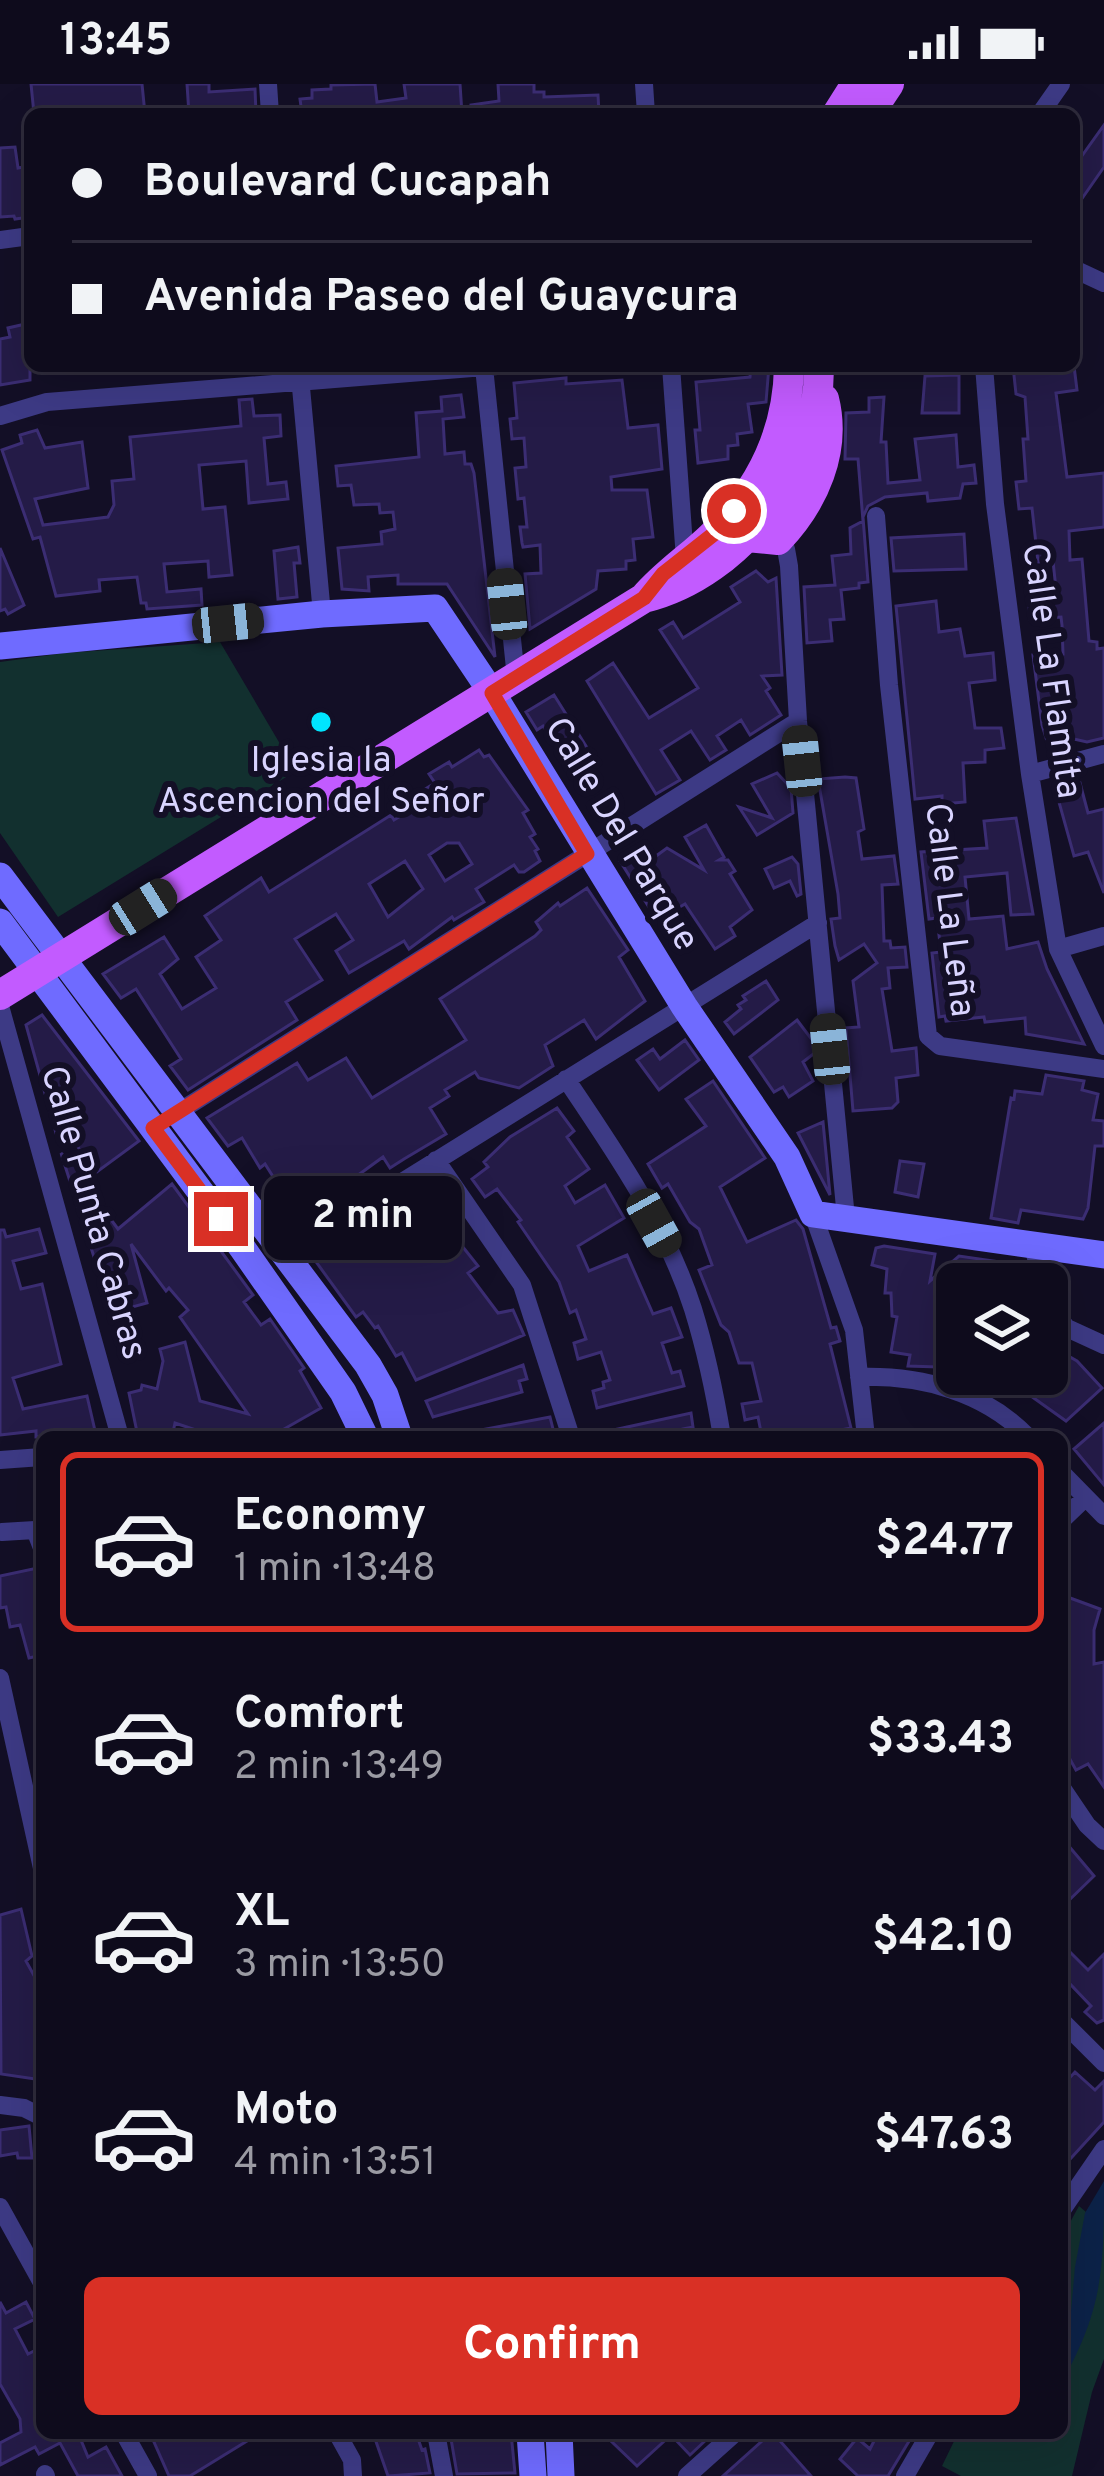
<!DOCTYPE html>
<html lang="en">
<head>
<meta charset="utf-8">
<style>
  body { margin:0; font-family:Overpass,sans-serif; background:#171425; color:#f1f3f6; height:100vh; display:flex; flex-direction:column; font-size:45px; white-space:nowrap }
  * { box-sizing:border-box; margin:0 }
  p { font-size:39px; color:#9b9ba3 }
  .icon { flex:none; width:66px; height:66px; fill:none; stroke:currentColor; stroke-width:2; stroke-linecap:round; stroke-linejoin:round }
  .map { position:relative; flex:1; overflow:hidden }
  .drawer { position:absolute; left:36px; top:1347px; width:1032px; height:1008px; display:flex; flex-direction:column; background:#0e0b1c; border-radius:18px; box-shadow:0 12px 48px #0002,0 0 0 3px #2e2b3b }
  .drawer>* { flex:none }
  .guide { position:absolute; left:24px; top:24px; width:1056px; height:264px; border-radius:18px; box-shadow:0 12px 48px #0002,0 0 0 3px #2e2b3b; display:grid; align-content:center; height:264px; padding:0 48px; background:#0e0b1c }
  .controls { position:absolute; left:936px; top:1179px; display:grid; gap:24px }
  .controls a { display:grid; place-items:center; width:132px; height:132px; border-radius:18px; background:#0e0b1c; box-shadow:0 12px 48px #0002,0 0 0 3px #2e2b3b; font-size:60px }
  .end { position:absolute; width:54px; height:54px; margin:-27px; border:15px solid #d93025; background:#fff; box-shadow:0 0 0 6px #fff }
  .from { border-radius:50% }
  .bubble { position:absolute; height:84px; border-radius:18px; background:#0e0b1c; box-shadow:0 12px 48px #0002,0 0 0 3px #2e2b3b; font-size:39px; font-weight:700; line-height:84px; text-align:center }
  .car { position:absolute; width:36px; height:72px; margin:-36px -18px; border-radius:15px; box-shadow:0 0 9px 3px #0007; background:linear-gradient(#222 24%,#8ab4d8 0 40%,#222 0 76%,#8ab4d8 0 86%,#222 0) }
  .guide b { display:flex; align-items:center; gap:42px; height:114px; font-size:45px }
  .guide b+b { border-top:3px solid #2e2b3b }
  .guide i { width:30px; height:30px; background:#f1f3f6 }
  ul { padding:21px 0 0; list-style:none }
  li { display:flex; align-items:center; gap:36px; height:180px; margin:0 24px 18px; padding:0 24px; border:6px solid transparent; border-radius:18px }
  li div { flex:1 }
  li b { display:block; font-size:45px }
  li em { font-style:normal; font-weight:700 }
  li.on { border-color:#d93025 }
  li>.icon { width:108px; height:108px; stroke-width:1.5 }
  .button { display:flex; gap:24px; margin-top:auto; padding:24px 48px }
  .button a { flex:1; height:138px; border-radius:18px; background:#d93025; color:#fff; font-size:48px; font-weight:700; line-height:138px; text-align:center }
  .status { display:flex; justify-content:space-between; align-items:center; height:84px; padding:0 60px; background:#0e0b1c; direction:ltr }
  .status svg { height:33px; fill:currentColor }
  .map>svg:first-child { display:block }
  .green { fill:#12302f }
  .water { fill:#0c2248 }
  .building { fill:#241b47; stroke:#3b2d73; stroke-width:3; fill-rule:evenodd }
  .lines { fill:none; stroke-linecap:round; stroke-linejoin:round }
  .street { stroke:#3d3a85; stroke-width:18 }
  .secondary { stroke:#6f6bff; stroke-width:27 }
  .primary { stroke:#c25bff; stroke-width:30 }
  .route { stroke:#d93025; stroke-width:15 }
  .poi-dot { fill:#00e5ff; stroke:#130f26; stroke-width:4.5 }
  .labels { text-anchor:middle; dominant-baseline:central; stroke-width:12; stroke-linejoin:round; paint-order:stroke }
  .street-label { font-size:36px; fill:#d9d4ff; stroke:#130f26 }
  .poi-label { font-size:36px; fill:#d9d4ff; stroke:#130f26 }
</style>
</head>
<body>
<div class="status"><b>13:45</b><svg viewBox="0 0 49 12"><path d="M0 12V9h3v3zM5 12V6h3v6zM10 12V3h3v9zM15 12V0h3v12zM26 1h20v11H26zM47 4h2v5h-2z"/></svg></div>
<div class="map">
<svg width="1104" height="2392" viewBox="0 0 1104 2392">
  <rect width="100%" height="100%" fill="#130f26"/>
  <path class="green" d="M220,558l76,129 -238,146 -58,-84v-171l65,-9z
    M1104,2100v175l-12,33 -20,84h-111l-19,-10 16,-33h104v-196l17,-31 7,6z"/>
  <path class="water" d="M1104,2097c0,84 0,126 -42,201v-47l9,-23 4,-45 10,-54z"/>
  <path class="building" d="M31,0h111l3,30h-20v-4l-91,4z
    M187,0h22v8l46,-3 1,25h-67z
    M375,0l2,18 29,-4 -2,-14h56l2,30h-55l-30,-5 -75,5 -2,-15 12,-1v-8l19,-1v-4z
    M498,0h36v8h10v5l54,-2 1,19h-127l-1,-9 28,-4z
    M1104,41v42l-30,43v-43z
    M15,63l3,21 12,-2v51l-15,2 -1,-3 -14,1v-69z
    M30,239v57l-30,5v-46l10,-2 -2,-9z
    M751,282h18l-3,36 -18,2 4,28 -15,2 1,11 -10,1v13l-30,4 -3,-33h5l-4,-48 54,-5z
    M1013,282h61l3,24 -21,3 11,84 37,-4v54l-35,4 1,29 12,-1 7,82 8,1v7l7,-1v90l-17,4 -13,-3 -26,5 -6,-19 -9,-70 30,-1 -1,-29 -1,-8 -31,2 -2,-28 28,-2 -3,-28 -15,1 -6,-54 -13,1 -3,-27 10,-1 -3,-42h5l-3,-42 -9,-3z
    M959,291v38h-37l3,-37z
    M566,294v6l56,-4 6,48 30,-3 4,44 -51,8 1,13h35l6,47 -20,2 2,21 -9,1v8l-28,2 -2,18 -66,40 -5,-55 16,-1 -1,-28 -17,2 -1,-4 -2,-16h7l-3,-29 -6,1 -3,-31 11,-1 -2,-29 -12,1 -2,-20 7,-1 -3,-35z
    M461,311l3,22 -21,2 2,35 19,-2 1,12h6l3,9 21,184 -48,-73h-49v-9l-30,2 1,14 -27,-2 -4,-41 44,-4 -1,-12 14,-3 -2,-17 -13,1 -1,-9 -25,1 -3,-20 -13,1 -2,-20 83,-9 -3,-44 26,-2 -1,-14z
    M884,313l-3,45h5l2,41 32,-3 -5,-41 41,-4 2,32 16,-2 2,18 -13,1 -3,14 -32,3 -1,-8 -42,4 -17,9 -5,11 5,65 -9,1v5l-18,2 3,29 -14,1 2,21 -25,2 -3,-56 31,-2 -3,-29 19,-2 -1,-26 13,-7 -5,-62h-13l1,-46 23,-1v-14z
    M252,315l2,17 26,-1 1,21 -17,2 4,46 18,-2 2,17 -39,4 -3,-42 -47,4 4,44 22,-2 7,68 -23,2 -1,-16 -44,3 3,28 34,-3 1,16 -55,4 -1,-6h-5l-4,-26 -38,3 1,11 -44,5 -16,-59 -7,2 -31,-89 20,-7 -2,-8 17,-5 8,18 37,-6 6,46 -53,11 8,26 65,-8 6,-12 -2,-24 22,-2 -4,-42 111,-11 -2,-26z
    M964,450l2,35 -72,2 -3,-33z
    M298,463l2,16h-6l3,34 -19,2 -4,-48z
    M0,464l24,57 -16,9 -3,-5 -5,2z
    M756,487l12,11 8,-4 6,97 -20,1 8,12 -4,3 15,24 -31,20 -9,-15 -24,16 9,14 -16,10 -19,-29 -30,19 19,30 -24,14 -69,-113 26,-18 36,55 49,-30 -38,-58 13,-8 10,16 57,-36 -9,-15z
    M936,517l3,31 21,-3 5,27 28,-3 2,27 -26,3 6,45h26l3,20 -19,2v12l-22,1 2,39 -23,2v-8l-27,3 -19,-193z
    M554,611l37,59 -21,13 -27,-41 -6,4 -11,-18z
    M479,666l5,7 5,-2 39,55 -5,3 12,21 -5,3 8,12 -3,2 5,10 -16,11h-5l-5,-7 -38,24 8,13 -30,18 -2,-3 -43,32 -5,-8 -55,32 -13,-22 17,-11 -17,-26 -41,25 27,41 -36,22 11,18 -109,70 -18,-24 11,-7 -45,-70 -15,9 -18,-24 61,-37 14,22 -18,15 22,35 34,-21 -20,-31 25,-17 -16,-24 56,-38 8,14 122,-77 3,5 28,-17 -5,-9 18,-11 -6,-9 20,-12 3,5zM447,759h12l13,21 -27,17 -16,-26zM405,777l18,28 -35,28 -19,-33z
    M777,689l14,15 2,25 -36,22 -18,-28 33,11 -20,-34z
    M845,693l11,1 8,51 -6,3 4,27 32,-3 4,28 -16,1 2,56h6l1,7 14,-1 2,20 -19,1 2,20 -8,1 10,62 24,-3 2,27 -22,3 2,24 -6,6 -39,3 -7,-83 13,-1 -6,-46 24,-18 -13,-19 -25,16 -4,-14 -4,-27 9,-1 -2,-24 -20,-115z
    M1080,699l8,30 16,-4v84l-16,-41 -14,4 -17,-61 5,-1 -2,-6z
    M1016,734l17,96 -22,1 -4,-42 -42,4 4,42 34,-3 4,33 31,-7 9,27 37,75 -58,-10 -1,-16 -40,4 -1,-5 -38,4 -1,-5 -6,1 -7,-64 9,-1 -4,-34 -8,1 -8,-67 66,-4 -3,-27z
    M706,741l18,32 -5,3h9l7,11 -5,3 22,36 -22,17 5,9 -20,13 -30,-45 -28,16 -37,-59 28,-17 8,12 11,-8 37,22 -19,-33z
    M792,773l6,7 3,30 -4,2 -7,-15 -16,7 -9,-19z
    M587,804l41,62 -9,7 26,44 -49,38 -12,-19 -39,25 8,21 -34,22 -40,-10 -4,-6 -30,18 4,6 -19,12 16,26 -42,25 -14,9 -7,-11 -55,40 3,5 -31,17 -35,-55 -5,4 -18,-30 -14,8 -21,-28 90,-55 11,17 38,-22 26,40 94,-58 -26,-41 95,-63 6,-6 -5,-8 22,-19 2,3z
    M766,897l12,19 -44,34 -9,-12 16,-13 -3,-4 8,-5 -3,-4z
    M42,931l97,126 -56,41 35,47 54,-45 81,111 -9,7 17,23 9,-6 34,49 -4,3 21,37 -51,29h-69l1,-5 -27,-9 -3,14h-34l-9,-44 12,-3 1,-5 15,4 6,-28 -3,-12 25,-7 15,59 48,13 -68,-97 8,-7 -19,-22 -3,3 -35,-47 16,59 -15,4 1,5 -20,5 -52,-164 6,6 13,-9 -16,-23 -8,6 -30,-108z
    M797,936l19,25v7l-13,10 10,19 -24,16 -6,-10 -9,5 -24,-35z
    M685,956l14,20 -40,30 -22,-30 16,-11 7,10z
    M1046,991l38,6 -2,9 16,4 -5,26 11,1v25h-9l-7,62 -5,11 -62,-9 -3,13 -27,-5 20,-120 3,1 1,-8 27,3z
    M713,997l52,77 -45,29 27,55 49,-22 7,9 28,99 5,-1 4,14 -10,3 21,84 -25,5 1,4h-65l-4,-20 -13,3 -3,-16 19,-3 -9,-38h-13l-10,-31 -8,-7 -22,-55 13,-5 -13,-36 -9,-7 -22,-38 -6,4 -14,-24 58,-38 -20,-27z
    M557,1024l17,23 -7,6 22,32 -24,17 10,17 30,-18 19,33 -46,28 11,25 38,-16 26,59 18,-6 11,29 -20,6 10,30 8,-2 4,15 -87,22 -4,-17 11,-3 -1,-6 7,-2 -9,-28 -23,7 -4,-16 12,-4 -10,-29 -6,3 -11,-31 -41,-60 3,-2 -24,-31 -12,8 -13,-18 16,-12 -4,-5 26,-25z
    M823,1038l7,73 -32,-62z
    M900,1077l24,3 -6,33 -23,-5z
    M433,1107l19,24 -9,7 35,44 -10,7 30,40 15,-3 11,25 -108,45 -14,-27 -6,3 -18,-30 -3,2 -12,-16 -7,5 -42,-58 74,-46 5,7z
    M39,1145l7,24 -33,8 8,28 21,-5 19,80 -48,14 10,31 64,-13 9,39 -60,2v-6l-36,4v-205h4l2,7z
    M884,1162l51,8 -5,27 29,-25 55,8 -1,5 5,1 -5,14h-56v59l-15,-2 -4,26 -30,-1 2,-11 -19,-3 6,-35 -5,-1 -1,-23h-6l2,-24 -15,-4 4,-17z
    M1047,1260l30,17 25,27 -36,33 -66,-47h47z
    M523,1281l4,14 -8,2 3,11 -89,25 -7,-16z
    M691,1329l2,14 -10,2 1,8h-74l-1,-6z
    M550,1333l5,20h-73l-1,-7z
    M1104,1339v62l-30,-36z
    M42,1483v88l-13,3 -9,-33 -10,2 -4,-20 -6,1v-32z
    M1062,1511l38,14 -6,21v34l10,-2v125l-16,-23 -12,6 -14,-25z
    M1062,1754l32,38 -32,31z
    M21,1825l11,47 -6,5 16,29v90l-41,-6 -1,-159z
    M1062,1860l26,26 16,-16v66l-7,3 -12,-11 6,-6 -21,-22 -8,8z
    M1075,1988l20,18 9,-9v41l-42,46v-82z
    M29,2042l3,32h-14l-1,-5 -17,3v-26z
    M0,2218l6,11 20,-11 9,17 -20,10 13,25 14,-7v86h36l10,24 18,-10 16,29h-44l-18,-33 -21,11 -4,-7 -35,18v-22l21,-11 -1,-13 -20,-35z
    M150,2349h110l-70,43h-21z
    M373,2349h43l6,17 3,-1 5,24 -42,3z
    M450,2349h61l4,40 -58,1z
    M621,2349h79l6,7 -16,15 -19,-20 -34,31 -25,-24z
    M773,2349l38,43h-88l48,-43z
    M878,2349h36l-26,43h-30l-18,-17 17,-21 13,11z"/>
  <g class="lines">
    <path class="street" d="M268,0l2,30
      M644,0l2,30
      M1040,30l21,-30
      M0,156l30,-4
      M1074,185l30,14
      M299,282l23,248
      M671,282l14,193
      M984,282l11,138 35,270 28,175 46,97
      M484,283l32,311
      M0,332l47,-14 450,-36
      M876,432l13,169 39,351 12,10 164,23
      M778,456l8,9 3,17 9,155 48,497
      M1030,690l74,-20
      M1058,865l46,-13
      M0,922l120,431
      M566,995c48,71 101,148 127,230 13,42 22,85 29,128
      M172,1032l626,-395
      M436,1076l86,125 49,152
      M813,1130l41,116 12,107
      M1033,1161l9,39
      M285,1171l533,-332
      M1047,1219l20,25 37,17
      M859,1293c62,-2 126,15 169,60
      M0,1376l42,-3
      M1062,1389l42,43
      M1062,1436l23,-22
      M2,1448l33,-2 7,18
      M0,1594l42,190
      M1062,1704l25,37 17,16
      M1062,1937l42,42
      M0,2021l24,3 18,9
      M0,2123l42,76
      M1062,2126l42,-61
      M124,2349l24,43
      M337,2349l15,27 1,16
      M436,2349l8,43
      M45,2390l1,2
      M687,2392l48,-43
      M905,2392l25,-43"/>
    <path class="secondary" d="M0,562l322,-32 113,-6 57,85 192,313 103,151 26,57 291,41
      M0,792l368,489 17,30 14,42
      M0,838l243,327 100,143 22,45
      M530,2349l3,43
      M559,2349l2,43"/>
    <path class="primary" d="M837,30l19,-30
      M869,30l20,-30
      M747,453l31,3c36,-38 59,-89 46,-141
      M644,514c98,-24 176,-131 175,-232
      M0,911l644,-397c21,-25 47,-41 70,-64 47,-46 74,-102 75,-168"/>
  </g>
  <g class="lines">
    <path class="route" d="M221,1135l-68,-91 434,-274 -95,-161 152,-95 19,-24 52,-41 19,-22"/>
  </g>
  <circle class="poi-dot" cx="321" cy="638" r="12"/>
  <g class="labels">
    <g class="street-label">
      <text transform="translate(1050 587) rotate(82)">Calle La Flamita</text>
      <text transform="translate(620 751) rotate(59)">Calle Del Parque</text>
      <text transform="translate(948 826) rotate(83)">Calle La Leña</text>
      <text transform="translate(92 1129) rotate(74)">Calle Punta Cabras</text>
    </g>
    <g class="poi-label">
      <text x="321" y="678">Iglesia la<tspan x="321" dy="41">Ascencion del Señor</tspan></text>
    </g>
  </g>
</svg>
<div class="controls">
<a><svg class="icon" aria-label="layers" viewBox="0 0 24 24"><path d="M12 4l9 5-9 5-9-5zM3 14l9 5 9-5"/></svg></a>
</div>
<i class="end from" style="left:734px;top:427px"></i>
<i class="end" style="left:221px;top:1135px"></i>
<div class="bubble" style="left:264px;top:1092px;width:198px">2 min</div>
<i class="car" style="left:507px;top:520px;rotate:354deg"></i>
<i class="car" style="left:228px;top:539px;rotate:84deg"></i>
<i class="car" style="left:802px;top:677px;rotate:354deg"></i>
<i class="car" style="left:143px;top:823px;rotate:58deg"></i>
<i class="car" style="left:830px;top:965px;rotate:354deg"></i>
<i class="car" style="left:654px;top:1139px;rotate:151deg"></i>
<div class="guide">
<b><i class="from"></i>Boulevard Cucapah</b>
<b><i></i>Avenida Paseo del Guaycura</b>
</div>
<section class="drawer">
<ul>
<li class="on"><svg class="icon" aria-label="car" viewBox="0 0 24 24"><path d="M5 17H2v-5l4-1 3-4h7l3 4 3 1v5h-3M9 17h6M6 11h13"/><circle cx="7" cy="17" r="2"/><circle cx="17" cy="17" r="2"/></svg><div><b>Economy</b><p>1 min · 13:48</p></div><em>$24.77</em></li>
<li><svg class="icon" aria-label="car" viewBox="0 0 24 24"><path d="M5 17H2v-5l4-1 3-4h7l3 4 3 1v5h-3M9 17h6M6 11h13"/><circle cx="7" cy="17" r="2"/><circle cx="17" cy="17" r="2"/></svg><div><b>Comfort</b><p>2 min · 13:49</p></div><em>$33.43</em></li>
<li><svg class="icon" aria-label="car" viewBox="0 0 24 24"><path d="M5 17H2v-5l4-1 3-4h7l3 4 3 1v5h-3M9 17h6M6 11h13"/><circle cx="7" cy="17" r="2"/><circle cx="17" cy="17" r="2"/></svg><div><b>XL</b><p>3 min · 13:50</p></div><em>$42.10</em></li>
<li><svg class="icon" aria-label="car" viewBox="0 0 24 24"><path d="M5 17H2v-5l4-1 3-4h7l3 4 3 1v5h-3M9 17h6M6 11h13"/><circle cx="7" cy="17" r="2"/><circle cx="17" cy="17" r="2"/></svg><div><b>Moto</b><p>4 min · 13:51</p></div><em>$47.63</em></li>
</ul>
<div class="button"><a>Confirm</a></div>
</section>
</div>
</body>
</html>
